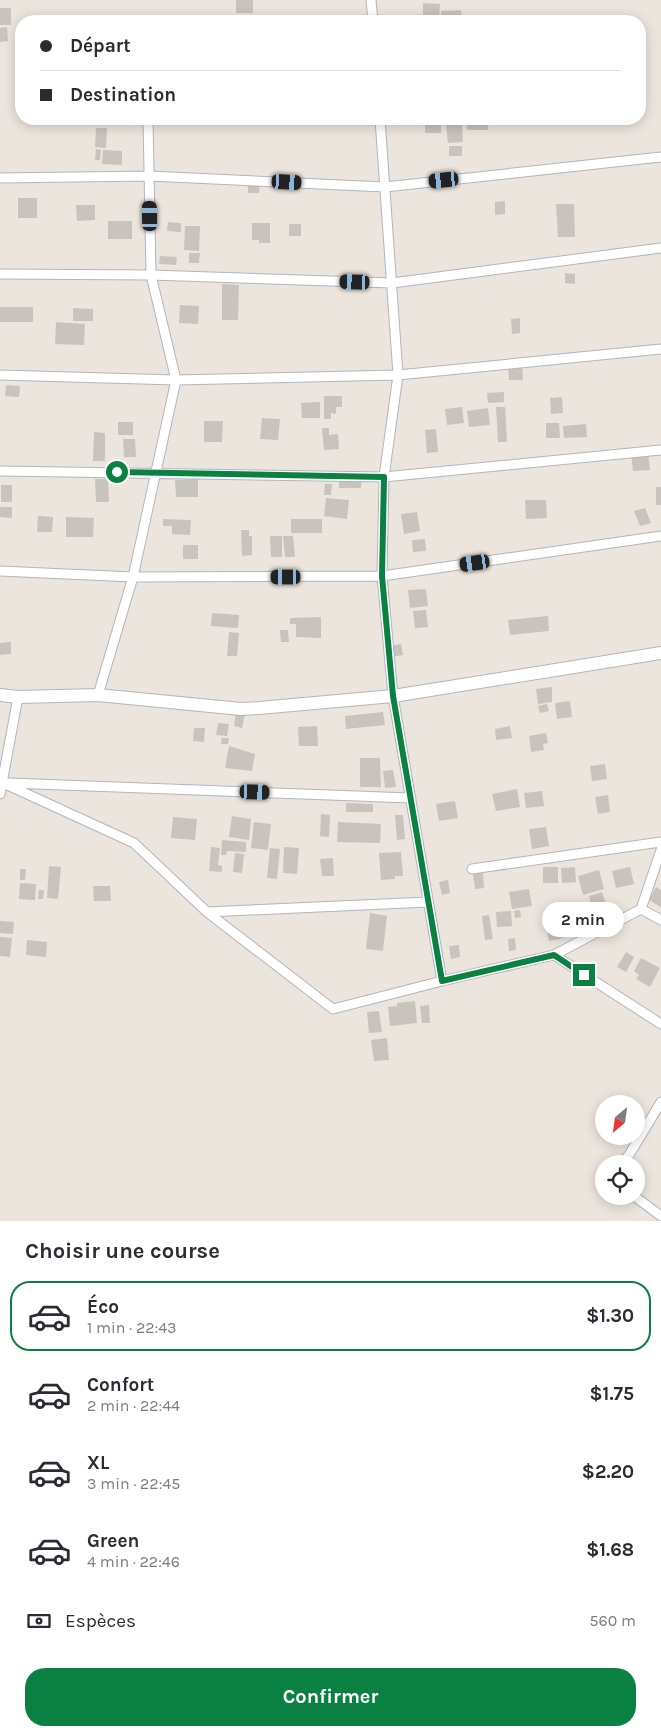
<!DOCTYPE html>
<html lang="fr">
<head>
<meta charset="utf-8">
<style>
  body { margin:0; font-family:Karla,sans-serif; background:#f7f7f7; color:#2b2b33; height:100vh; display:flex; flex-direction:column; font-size:19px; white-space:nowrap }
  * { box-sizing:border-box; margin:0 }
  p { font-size:16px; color:#7c7c81 }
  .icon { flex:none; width:28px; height:28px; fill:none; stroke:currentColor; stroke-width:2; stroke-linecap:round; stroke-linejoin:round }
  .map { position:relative; height:1221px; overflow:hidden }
  .sheet { display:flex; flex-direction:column; background:#fff; flex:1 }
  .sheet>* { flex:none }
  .hud { position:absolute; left:15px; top:15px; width:631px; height:110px; border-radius:20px; box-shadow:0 2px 12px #0003; display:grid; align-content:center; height:110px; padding:0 25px; background:#fff }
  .needle { width:32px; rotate:209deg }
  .fabs { position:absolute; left:595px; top:1095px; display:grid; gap:10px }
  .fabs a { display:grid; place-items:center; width:50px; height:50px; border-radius:50%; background:#fff; box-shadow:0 2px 12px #0003; font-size:25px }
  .end { position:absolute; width:22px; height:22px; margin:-11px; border:6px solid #0b8043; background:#fff; box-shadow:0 0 0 2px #fff }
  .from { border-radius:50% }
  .bubble { position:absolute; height:35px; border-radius:18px; background:#fff; box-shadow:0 2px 12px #0003; font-size:16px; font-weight:700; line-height:35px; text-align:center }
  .car { position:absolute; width:15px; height:30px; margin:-15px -8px; border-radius:6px; box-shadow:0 0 4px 1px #0007; background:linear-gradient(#222 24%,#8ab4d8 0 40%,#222 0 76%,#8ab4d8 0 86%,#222 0) }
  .hud b { display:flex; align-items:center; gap:18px; height:48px; font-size:19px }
  .hud b+b { border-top:1px solid #e1e1e2 }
  .hud i { width:12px; height:12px; background:#2b2b33 }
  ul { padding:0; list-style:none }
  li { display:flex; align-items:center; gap:15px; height:70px; margin:0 10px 8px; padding:0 15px; border:2px solid transparent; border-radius:20px }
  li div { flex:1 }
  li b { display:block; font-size:19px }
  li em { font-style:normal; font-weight:700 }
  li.current { border-color:#0b8043 }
  li>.icon { width:45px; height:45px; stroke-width:1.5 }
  h2 { padding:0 25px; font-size:22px; line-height:60px }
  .pay { display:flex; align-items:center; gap:12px; height:55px; padding:0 25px; font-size:19px }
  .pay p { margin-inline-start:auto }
  .button { display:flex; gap:10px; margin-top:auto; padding:10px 25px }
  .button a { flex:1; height:58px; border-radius:20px; background:#0b8043; color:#fff; font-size:20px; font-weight:700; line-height:58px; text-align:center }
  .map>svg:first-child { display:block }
  .building { fill:#c8c3bc }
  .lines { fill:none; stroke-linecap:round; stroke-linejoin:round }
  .street-casing { stroke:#b1b5be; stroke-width:11 }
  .secondary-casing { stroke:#b1b5be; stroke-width:14 }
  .street { stroke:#fff; stroke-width:9 }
  .secondary { stroke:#fff; stroke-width:12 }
  .route { stroke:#0b8043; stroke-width:6 }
</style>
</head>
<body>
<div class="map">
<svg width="661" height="1221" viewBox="0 0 661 1221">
  <rect width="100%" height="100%" fill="#ece5de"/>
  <path class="building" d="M236,0h17v13h-17z
    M423,3l17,1 -1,16h-16z
    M0,8h11v17h-11z
    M461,10l1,9 -20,2 -1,-10z
    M7,27l1,14 -8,1v-14z
    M94,119h15v6h-14z
    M236,119h21l-1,3 -20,-1z
    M466,119h22v11h-21z
    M425,122h16v11h-16z
    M462,123l1,19 -15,1 -2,-19z
    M96,128h11l-1,20 -11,-1z
    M449,146h13v10h-13z
    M96,149l5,1 -1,10h-5z
    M103,150l19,1v14l-20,-1z
    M248,181l12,1 -1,11h-11z
    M18,198h19v20h-19z
    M505,201v13l-10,1v-13z
    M556,204h18l1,33h-17z
    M76,205h19v15l-18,1z
    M108,221h24v18h-24z
    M168,222l13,1v9l-14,-1z
    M252,223h18v20h-11v-3h-7z
    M289,224h12v12h-12z
    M185,226h15l-1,25 -15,-1z
    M189,253h11l-1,10h-10z
    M160,256l17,1 -1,8 -17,-1z
    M565,273l10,1v10l-10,-1z
    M222,284l17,1 -1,35h-16z
    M180,305l19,1 -1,18 -19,-1z
    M0,307h33v15h-33z
    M73,308l20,1v12h-20z
    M520,318v15l-8,1 -1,-15z
    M56,322l29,2 -1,21 -29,-1z
    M522,365l1,15h-14l-1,-14z
    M6,385l14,1 -1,11 -14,-1z
    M504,392v10l-16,1 -1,-10z
    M324,396h18v11h-6v7l-5,-1v6h-7z
    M562,397l1,16 -12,1 -1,-16z
    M320,402v16h-18l-1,-15z
    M462,407l2,16 -17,2 -2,-16z
    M496,407h9l2,35h-9z
    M488,408l2,17 -21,2 -2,-16z
    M262,418l18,1 -2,21 -18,-1z
    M204,421h19l-1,21h-18z
    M118,422h15v13h-15z
    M546,423h13l1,15h-14z
    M586,424l1,13 -23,1 -1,-12z
    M322,428h7v7l9,-1 1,15 -15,1z
    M436,429l2,23 -11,1 -2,-23z
    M94,432l11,1v28h-12z
    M123,439h12l1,18h-12z
    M648,452l2,18 -17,1 -2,-17z
    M339,478h22v10h-22z
    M95,479h13l1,23h-13z
    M198,479v18h-22l-1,-17z
    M325,484h7l-1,11h-7z
    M1,485h11v17h-11z
    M656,487h5v18h-5z
    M326,498l23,2 -2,19 -23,-3z
    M525,500h21l1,18 -21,1z
    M0,507h12v11l-12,-1z
    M645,508l6,15 -11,3 -6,-15z
    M417,512l3,19 -16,3 -3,-20z
    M38,516l15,1 -1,15h-15z
    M66,517l28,1 -1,19h-27z
    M163,519l28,1 -1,15 -18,-1v-8h-9z
    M291,519h31v14h-31z
    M241,530h8v6h3v19l-10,1z
    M270,536h12v21h-11z
    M283,536h10l2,21h-10z
    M425,539l1,12 -13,1 -1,-12z
    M183,545h15v14h-15z
    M426,589l2,17 -18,2 -2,-18z
    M426,610l2,17 -13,1 -2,-17z
    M212,613l27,2 -1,13 -27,-2z
    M548,616l1,15 -39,4 -2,-15z
    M321,617v21l-25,-1v-13h-6v-6z
    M280,630h8l1,12h-8z
    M229,632l10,1 -2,23h-10z
    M11,642v12l-11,1v-12z
    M401,644l2,11 -12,2 -1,-11z
    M552,687v15l-14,2 -2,-15z
    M570,701l2,16 -15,2 -2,-16z
    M547,704l2,7 -9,2 -2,-7z
    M236,712l9,2 -3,14 -8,-2z
    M383,712l2,13 -39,4 -1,-13z
    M218,723l11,1 -2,12 -11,-1z
    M317,726l1,20h-19l-1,-19z
    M510,726l2,12 -16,2 -1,-11z
    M194,728h11l-1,14 -11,-1z
    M546,733l2,10 -5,1 1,6 -13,2 -2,-16z
    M222,738h7l-1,6h-7z
    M229,746l26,8 -3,17 -27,-3z
    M360,758h20l1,29h-21z
    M605,764l2,15 -15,2 -2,-15z
    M393,770l3,17 -11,1 -2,-17z
    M517,789l3,18 -24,4 -4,-17z
    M542,791l2,15 -18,2 -2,-15z
    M608,795l2,17 -12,2 -3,-17z
    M455,801l3,17 -19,3 -3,-17z
    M346,803l27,1v8h-27z
    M321,814l9,1 -1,22 -9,-1z
    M395,815h8l2,24 -8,1z
    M232,816l19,3 -2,21 -20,-3z
    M173,817l24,2 -2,21 -24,-2z
    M254,822l17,2 -3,26 -17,-2z
    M338,822l43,2 -1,19 -43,-1z
    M546,827l3,19 -17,3 -3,-20z
    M222,840l24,2v10l-19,-1 -1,4h-5z
    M211,847l9,1 -2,17 4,1v6l-13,-1z
    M284,847l15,1 -2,26 -14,-1z
    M270,848l10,1 -3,30 -10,-1z
    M401,852l2,24h-8v3l-14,1 -2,-27z
    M235,853l9,1 -2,19 -9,-1z
    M333,858l1,18h-12l-2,-17z
    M49,866l12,1 -3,32 -11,-1z
    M543,867h15v16h-15z
    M575,867l1,15 -14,1 -1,-15z
    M630,867l4,17 -18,4 -4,-17z
    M20,869h6l-1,11h-5z
    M599,870l5,19 -21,6 -5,-19z
    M483,873l1,15 -9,1 -2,-15z
    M448,880l2,13 -8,2 -3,-13z
    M20,883l16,1 -1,16 -16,-1z
    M93,886h17l1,15h-17z
    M656,887l5,3v17l-12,-7z
    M529,889l3,17 -20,3 -3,-17z
    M39,890h5l-1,9h-5z
    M602,892l5,16 -14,4 -4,-16z
    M520,910l1,7 -6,1 -1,-7z
    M511,911l1,15 -15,1 -1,-15z
    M604,912l2,10 -12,3 -2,-10z
    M370,913l17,3 -4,35 -17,-2z
    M489,915l4,24 -8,1 -3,-24z
    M0,921l14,1 -1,12 -13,-1z
    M560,923l3,15 -14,3 -3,-15z
    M0,937l12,1 -2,19 -10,-1z
    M515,938l1,12 -7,1 -1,-12z
    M27,940l20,2 -1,15 -20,-2z
    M459,945l1,12 -9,2 -2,-13z
    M626,952l8,5 -8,15 -9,-5z
    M641,958l19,10 -10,19 -14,-8 3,-4 -5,-4z
    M415,1001l2,22 -27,3 -2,-19 9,-1v-3z
    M429,1005l1,18h-8l-2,-17z
    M379,1011l3,21 -13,1 -2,-21z
    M387,1038l2,22 -15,1 -3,-21z"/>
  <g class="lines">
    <g class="street-casing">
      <path id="street" d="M371,0l2,21
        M380,119l18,256 -14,102 -2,99 11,120 49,285
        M0,178l149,-2 236,11 276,-30
        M0,274l151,1 241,8 269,-35
        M0,375l176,5 222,-5 263,-26
        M0,471l384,6 277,-27
        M0,571l133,6 249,-1 279,-40
        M98,695l35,-118 43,-197 -25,-105 -3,-156
        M3,783l131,60 73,69 126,97 109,-28 112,-26 87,-46 20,-59
        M9,783l402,15
        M0,794l18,-97
        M472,869l189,-27
        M641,909l20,11
        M207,912l221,-10
        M554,955l107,69
        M621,1164l8,-9 32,-53
        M634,1196l27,20"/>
    </g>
    <g class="secondary-casing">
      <path id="secondary" d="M0,695l18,2 80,-2 143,14 18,-1 134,-12 268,-43"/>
    </g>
    <use href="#street" class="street"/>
    <use href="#secondary" class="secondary"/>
  </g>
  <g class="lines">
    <path class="route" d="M117,472l267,5 -2,99 11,120 49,285 112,-26 30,20"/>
  </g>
</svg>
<div class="fabs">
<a><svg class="needle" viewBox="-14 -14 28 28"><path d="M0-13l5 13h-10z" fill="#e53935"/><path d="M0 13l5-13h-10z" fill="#7c7c81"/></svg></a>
<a><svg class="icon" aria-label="locate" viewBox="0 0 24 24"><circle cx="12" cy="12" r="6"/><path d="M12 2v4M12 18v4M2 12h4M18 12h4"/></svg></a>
</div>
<i class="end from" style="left:117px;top:472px"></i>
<i class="end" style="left:584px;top:975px"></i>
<div class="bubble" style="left:542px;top:902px;width:82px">2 min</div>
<i class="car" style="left:444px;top:180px;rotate:264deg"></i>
<i class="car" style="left:287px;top:182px;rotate:93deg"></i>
<i class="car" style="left:150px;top:216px;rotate:359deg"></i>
<i class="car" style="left:355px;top:282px;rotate:272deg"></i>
<i class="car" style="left:475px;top:563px;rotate:262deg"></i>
<i class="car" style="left:286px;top:577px;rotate:270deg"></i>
<i class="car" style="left:255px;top:792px;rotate:92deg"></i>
<div class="hud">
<b><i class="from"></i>Départ</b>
<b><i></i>Destination</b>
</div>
</div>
<section class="sheet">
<h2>Choisir une course</h2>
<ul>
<li class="current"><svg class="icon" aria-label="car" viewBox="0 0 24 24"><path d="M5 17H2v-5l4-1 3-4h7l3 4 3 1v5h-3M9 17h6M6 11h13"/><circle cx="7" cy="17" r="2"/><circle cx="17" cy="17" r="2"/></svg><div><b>Éco</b><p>1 min · 22:43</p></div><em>$1.30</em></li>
<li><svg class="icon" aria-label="car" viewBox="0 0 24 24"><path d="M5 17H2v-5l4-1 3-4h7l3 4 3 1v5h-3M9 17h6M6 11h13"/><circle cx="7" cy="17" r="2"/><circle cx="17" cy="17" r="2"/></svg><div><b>Confort</b><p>2 min · 22:44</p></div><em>$1.75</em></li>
<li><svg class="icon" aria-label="car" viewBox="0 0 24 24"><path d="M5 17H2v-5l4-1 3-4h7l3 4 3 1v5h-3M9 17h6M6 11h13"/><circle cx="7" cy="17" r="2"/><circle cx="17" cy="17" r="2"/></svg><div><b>XL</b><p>3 min · 22:45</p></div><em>$2.20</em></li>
<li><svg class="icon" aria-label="car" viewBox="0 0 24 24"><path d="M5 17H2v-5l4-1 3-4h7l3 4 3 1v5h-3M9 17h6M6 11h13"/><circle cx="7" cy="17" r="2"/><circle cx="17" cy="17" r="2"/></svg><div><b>Green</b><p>4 min · 22:46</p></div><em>$1.68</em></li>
</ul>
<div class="pay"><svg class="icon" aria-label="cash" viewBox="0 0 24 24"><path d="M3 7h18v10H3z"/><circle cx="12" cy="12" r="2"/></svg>Espèces<p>560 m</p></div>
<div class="button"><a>Confirmer</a></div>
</section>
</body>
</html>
